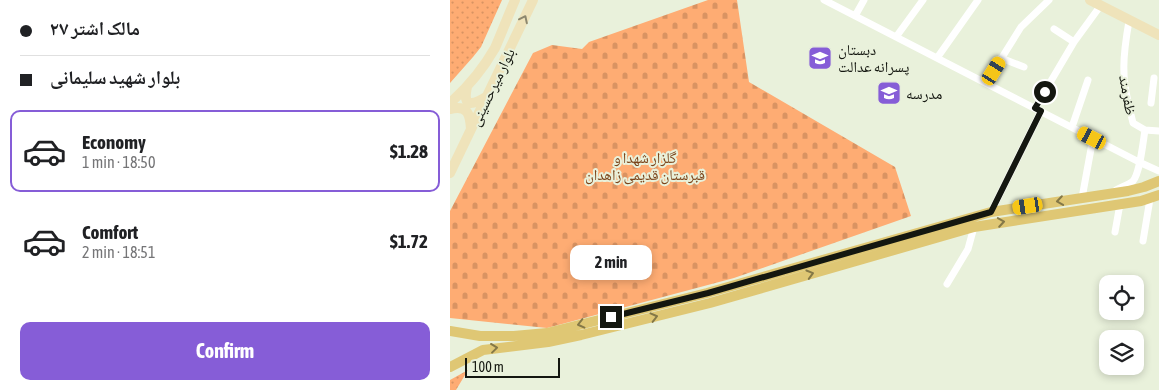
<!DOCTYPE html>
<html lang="en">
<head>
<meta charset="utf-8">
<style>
  body { margin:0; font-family:"Asap Condensed","Noto Naskh Arabic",sans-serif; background:#f6f6f6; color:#202124; height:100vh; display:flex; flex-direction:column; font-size:19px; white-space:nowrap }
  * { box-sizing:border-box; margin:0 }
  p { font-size:16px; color:#757577 }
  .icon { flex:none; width:28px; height:28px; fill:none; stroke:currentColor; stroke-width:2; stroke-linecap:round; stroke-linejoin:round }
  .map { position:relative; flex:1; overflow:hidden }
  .panel { display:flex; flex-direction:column; background:#fff; width:450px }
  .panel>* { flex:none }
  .banner { display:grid; align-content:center; height:110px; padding:0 20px; background:#fff }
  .buttons { position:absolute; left:649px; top:275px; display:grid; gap:10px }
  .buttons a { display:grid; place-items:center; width:45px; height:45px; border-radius:10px; background:#fff; box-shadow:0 2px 8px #0003; font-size:25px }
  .scale { position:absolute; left:15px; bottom:12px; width:95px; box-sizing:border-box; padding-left:5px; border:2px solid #141710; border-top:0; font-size:14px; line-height:18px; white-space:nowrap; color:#141710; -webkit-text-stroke:4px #e9f1db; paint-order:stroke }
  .end { position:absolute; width:22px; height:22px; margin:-11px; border:6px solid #141710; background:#fff; box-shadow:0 0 0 2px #fff }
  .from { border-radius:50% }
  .bubble { position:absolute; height:35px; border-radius:10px; background:#fff; box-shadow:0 2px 8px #0003; font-size:16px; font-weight:700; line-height:35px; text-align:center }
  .car { position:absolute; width:15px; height:30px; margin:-15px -8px; border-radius:6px; box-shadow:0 0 4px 1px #0007; background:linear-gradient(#f5c518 24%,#345 0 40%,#f5c518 0 76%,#345 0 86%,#f5c518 0) }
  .banner b { display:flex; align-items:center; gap:18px; height:48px; font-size:19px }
  .banner b+b { border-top:1px solid #e0e0e0 }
  .banner i { width:12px; height:12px; background:#202124 }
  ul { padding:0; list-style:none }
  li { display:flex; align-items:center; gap:15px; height:82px; margin:0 10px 8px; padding:0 10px; border:2px solid transparent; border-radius:10px }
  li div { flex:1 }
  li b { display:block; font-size:19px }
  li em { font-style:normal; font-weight:700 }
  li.current { border-color:#865dd7 }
  li>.icon { width:45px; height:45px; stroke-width:1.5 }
  .action { display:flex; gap:10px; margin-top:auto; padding:10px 20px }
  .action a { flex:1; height:58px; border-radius:10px; background:#865dd7; color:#fff; font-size:20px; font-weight:700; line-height:58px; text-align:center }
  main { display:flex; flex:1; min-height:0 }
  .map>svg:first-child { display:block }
  .cemetery { fill:url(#cemetery-stones) }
  .park { fill:url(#park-dots) }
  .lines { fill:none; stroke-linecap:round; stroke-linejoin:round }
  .street { stroke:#fff; stroke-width:7 }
  .secondary { stroke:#efe3ba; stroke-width:10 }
  .primary { stroke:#dfc774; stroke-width:10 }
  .oneway { stroke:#8c876e }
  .oneway2 { stroke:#847847 }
  .route { stroke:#141710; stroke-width:6 }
  .labels { text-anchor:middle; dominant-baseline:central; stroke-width:4; stroke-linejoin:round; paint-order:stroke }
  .poi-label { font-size:15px; fill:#141710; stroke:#e9f1db; text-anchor:start }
  .street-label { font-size:15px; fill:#141710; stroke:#e9f1db }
  .park-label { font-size:15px; fill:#7b441a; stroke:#e9f1db }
</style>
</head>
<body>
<main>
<section class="panel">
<div class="banner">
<b><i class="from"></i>مالک اشتر ۲۷</b>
<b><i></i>بلوار شهید سلیمانی</b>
</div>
<ul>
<li class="current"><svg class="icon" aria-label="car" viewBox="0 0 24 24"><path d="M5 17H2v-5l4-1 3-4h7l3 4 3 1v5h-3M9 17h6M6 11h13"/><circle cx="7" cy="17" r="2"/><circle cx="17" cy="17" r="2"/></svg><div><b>Economy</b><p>1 min · 18:50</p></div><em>$1.28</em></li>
<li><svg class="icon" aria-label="car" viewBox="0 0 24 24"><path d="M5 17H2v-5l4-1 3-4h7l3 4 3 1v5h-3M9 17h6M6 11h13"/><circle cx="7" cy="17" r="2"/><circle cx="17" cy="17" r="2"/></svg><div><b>Comfort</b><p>2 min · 18:51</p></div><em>$1.72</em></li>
</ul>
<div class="action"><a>Confirm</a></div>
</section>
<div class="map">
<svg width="709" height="390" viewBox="0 0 709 390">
  <defs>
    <pattern id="cemetery-stones" width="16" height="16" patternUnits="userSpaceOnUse" patternTransform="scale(1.25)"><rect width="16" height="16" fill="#feac73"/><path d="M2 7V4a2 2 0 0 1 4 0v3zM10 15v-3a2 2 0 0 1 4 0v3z" fill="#d99362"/></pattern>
    <pattern id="park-dots" width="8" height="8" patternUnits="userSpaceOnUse" patternTransform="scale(1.25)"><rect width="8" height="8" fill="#feac73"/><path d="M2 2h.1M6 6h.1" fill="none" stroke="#d99362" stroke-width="1.8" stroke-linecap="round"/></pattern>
  </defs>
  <rect width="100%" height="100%" fill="#e9f1db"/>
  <path class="cemetery" d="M258,0h29l12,82 146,85 16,49 -177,62 -187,50 -97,-10v-107l83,-158 19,-8 30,4 7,-7z"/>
  <path class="park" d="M0,0h52l-21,47 -8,10 -23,26z
    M18,370l-12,20h-6v-10z"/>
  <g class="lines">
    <path class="street" d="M374,0l315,162 20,9
      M405,16l9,-16
      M604,29l20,13
      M446,37l27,-37
      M487,58l41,-58
      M551,58l23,9
      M536,83l35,-56 28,-27
      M701,103l3,-25
      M585,108l39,-66 27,-37
      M622,127l16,-47
      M695,130l14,1
      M666,190c5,-3 13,-5 17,-9 7,-8 10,-39 12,-51l-12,-7c-4,-17 -9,-34 -9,-51 -1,-17 2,-34 5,-51
      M632,198l11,-60
      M541,212l50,-101
      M665,232l5,-28
      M693,241l7,-42
      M497,284l21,-35 6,-22"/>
    <path class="secondary" d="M640,0l69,35
      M17,87c-5,21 6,18 19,10
      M0,103c18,-16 33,-34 45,-55 7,-16 13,-32 20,-48
      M0,109c18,-4 20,5 21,20
      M0,173l83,-173"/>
    <path class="primary" d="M0,331l30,5h34l33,-3 160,-40 284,-81 137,-21 16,-4 15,-6
      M0,367l33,-17 65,-8 33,-7 129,-32 264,-76 167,-26 18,-6"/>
  </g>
  <defs><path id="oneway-chevron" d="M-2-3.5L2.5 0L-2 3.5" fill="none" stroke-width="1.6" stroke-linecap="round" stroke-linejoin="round" transform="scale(1.25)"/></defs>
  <use class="oneway" href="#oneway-chevron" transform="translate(74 19) rotate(-64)"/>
  <g class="oneway2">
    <use href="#oneway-chevron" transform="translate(610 201) rotate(172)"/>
    <use href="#oneway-chevron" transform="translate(551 222) rotate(-9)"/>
    <use href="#oneway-chevron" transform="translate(360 274) rotate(-16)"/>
    <use href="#oneway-chevron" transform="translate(204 317) rotate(-14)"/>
    <use href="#oneway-chevron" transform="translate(131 324) rotate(166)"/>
    <use href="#oneway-chevron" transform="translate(44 348) rotate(-7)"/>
  </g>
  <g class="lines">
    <path class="route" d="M161,317l97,-24 283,-81 50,-101 -6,-3 10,-16"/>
  </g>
  <defs>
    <g id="school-square" transform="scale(1.25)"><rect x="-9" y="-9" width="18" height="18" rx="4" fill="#865dd7" stroke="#e9f1db"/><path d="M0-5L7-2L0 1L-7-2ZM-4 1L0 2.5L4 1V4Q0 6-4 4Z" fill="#fff"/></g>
  </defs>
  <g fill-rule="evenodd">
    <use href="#school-square" x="370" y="58"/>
    <use href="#school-square" x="439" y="93"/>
  </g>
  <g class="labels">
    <g class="poi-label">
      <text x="388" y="49">دبستان<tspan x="388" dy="17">پسرانه عدالت</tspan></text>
      <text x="456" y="93">مدرسه</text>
    </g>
    <g class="street-label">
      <text transform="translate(42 87) rotate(-64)">بلوار میرحسینی</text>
      <text transform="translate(678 95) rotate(80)">ظفرمند</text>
    </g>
    <g class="park-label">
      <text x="195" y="157">گلزار شهدا و<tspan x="195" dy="17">قبرستان قدیمی زاهدان</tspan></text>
    </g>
  </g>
</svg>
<div class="buttons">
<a><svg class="icon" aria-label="locate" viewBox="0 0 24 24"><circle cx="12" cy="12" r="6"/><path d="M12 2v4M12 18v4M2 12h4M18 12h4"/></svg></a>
<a><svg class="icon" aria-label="layers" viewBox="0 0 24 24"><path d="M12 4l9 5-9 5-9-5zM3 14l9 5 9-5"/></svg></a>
</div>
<div class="scale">100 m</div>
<i class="end from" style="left:595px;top:92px"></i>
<i class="end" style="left:161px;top:317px"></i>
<div class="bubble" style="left:120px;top:245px;width:82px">2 min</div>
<i class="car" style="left:544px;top:71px;rotate:32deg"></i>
<i class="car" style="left:642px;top:138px;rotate:297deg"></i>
<i class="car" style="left:578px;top:206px;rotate:261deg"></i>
</div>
</main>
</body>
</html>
